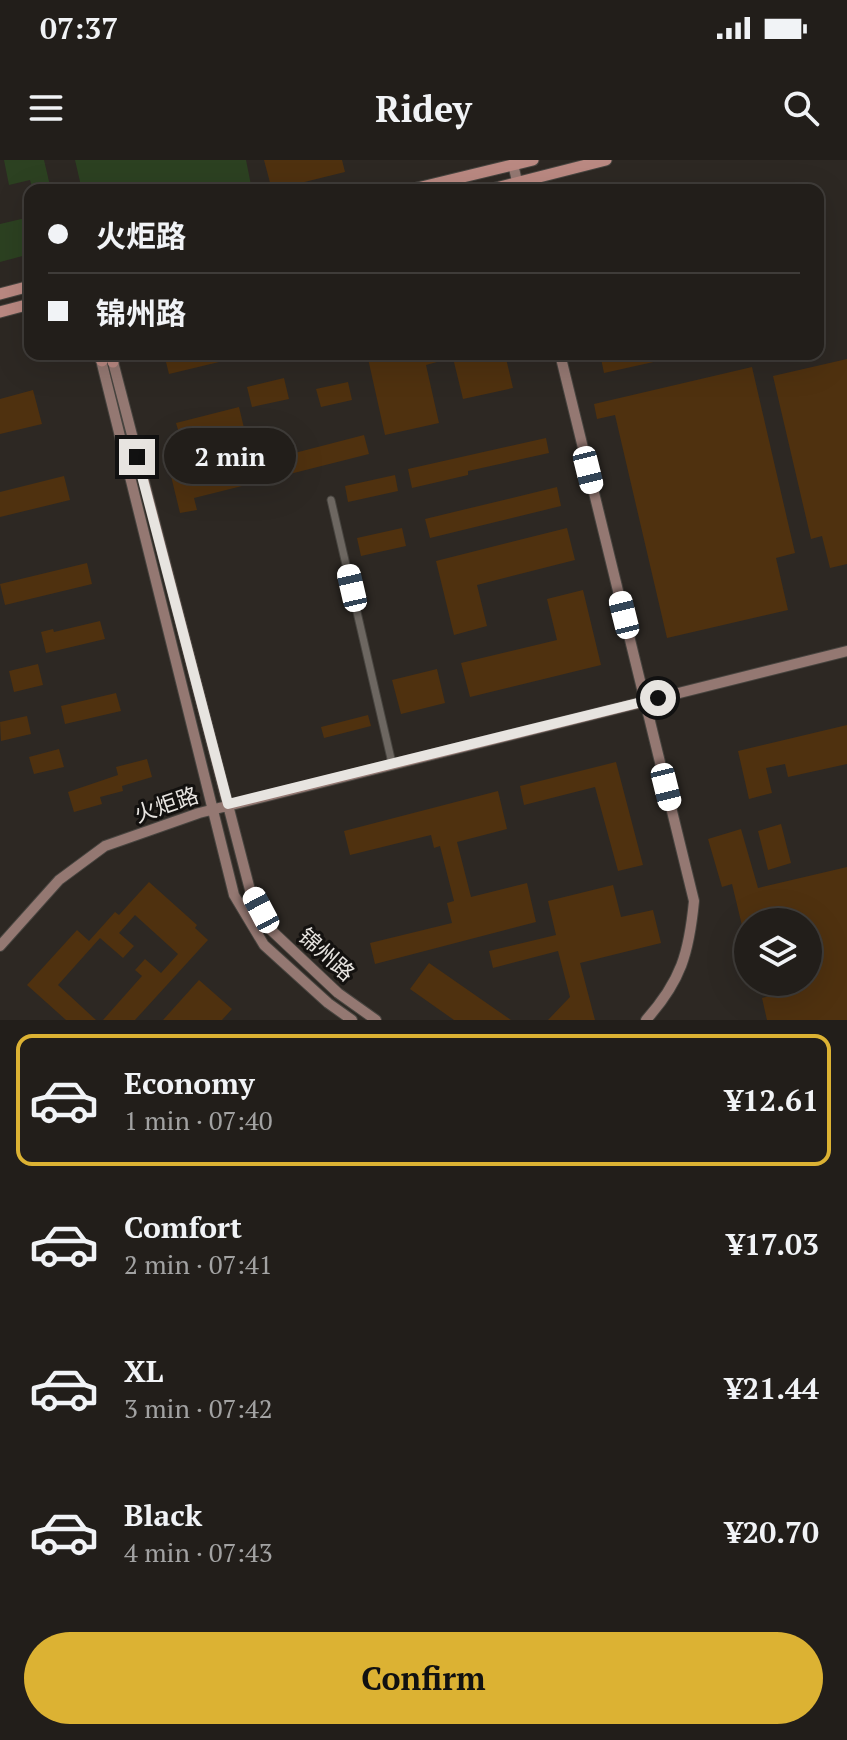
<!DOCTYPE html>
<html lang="en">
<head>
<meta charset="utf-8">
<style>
  body { margin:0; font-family:"PT Serif","Noto Sans SC",serif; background:#2a2723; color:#f1f3f6; height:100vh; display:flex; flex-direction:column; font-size:30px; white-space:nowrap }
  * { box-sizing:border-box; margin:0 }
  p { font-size:26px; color:#a2a2a2 }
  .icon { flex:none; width:44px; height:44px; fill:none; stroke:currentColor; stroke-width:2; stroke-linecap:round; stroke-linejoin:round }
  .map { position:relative; height:860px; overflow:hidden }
  .drawer { display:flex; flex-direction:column; background:#221e1a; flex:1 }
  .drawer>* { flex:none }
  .guide { position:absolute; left:24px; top:24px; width:800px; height:176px; border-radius:16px; box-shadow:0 8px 32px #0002,0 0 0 2px #3f3c39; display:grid; align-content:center; height:176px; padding:0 24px; background:#221e1a }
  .controls { position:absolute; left:734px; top:748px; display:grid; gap:16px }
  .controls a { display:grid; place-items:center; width:88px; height:88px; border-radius:50%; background:#221e1a; box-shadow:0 8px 32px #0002,0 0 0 2px #3f3c39; font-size:40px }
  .end { position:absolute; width:36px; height:36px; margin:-18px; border:10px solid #e7e4e0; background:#111; box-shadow:0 0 0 4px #111 }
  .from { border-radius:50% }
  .bubble { position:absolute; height:56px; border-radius:28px; background:#221e1a; box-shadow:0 8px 32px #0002,0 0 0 2px #3f3c39; font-size:26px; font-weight:600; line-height:56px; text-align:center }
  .car { position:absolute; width:24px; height:48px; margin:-24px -12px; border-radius:10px; box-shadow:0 0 6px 2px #0007; background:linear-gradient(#fff 24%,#345 0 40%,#fff 0 76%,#345 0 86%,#fff 0) }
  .guide b { display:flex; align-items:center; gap:28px; height:76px; font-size:30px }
  .guide b+b { border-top:2px solid #3f3c39 }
  .guide i { width:20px; height:20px; background:#f1f3f6 }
  ul { padding:14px 0 0; list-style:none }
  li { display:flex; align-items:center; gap:24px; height:132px; margin:0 16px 12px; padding:0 8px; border:4px solid transparent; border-radius:16px }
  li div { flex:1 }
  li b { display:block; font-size:30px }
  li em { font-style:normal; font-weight:600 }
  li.on { border-color:#dcb233 }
  li>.icon { width:72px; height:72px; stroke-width:1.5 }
  .button { display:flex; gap:16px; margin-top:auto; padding:16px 24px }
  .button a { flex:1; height:92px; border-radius:48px; background:#dcb233; color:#111; font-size:32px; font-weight:600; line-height:92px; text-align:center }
  .status { display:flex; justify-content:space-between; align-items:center; height:56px; padding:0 40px; background:#221e1a; direction:ltr }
  .status svg { height:22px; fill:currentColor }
  header { display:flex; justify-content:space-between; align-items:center; height:104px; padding:0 24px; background:#221e1a; font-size:36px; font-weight:600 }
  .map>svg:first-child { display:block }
  .green { fill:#2c4121 }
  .building { fill:#4f310f }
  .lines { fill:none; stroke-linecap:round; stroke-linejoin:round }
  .street-casing { stroke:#47443f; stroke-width:9 }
  .secondary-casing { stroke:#47443f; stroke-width:12 }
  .primary-casing { stroke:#47443f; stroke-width:13 }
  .street { stroke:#6d6761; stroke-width:7 }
  .secondary { stroke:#947872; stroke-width:10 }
  .primary { stroke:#ba8982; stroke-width:11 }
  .route { stroke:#e7e4e0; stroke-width:10 }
  .labels { text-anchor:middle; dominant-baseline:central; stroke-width:6; stroke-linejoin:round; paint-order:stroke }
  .street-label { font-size:22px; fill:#e7e4e0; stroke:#13110f }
</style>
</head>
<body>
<div class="status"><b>07:37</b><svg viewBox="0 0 49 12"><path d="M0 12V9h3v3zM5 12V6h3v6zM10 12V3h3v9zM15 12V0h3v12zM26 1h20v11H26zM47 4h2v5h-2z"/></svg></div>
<header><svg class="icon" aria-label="menu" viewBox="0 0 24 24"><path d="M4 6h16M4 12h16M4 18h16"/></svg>Ridey<svg class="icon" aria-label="search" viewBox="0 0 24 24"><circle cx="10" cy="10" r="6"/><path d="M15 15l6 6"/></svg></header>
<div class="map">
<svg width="847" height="860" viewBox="0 0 847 860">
  <rect width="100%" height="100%" fill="#2d2823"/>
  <path class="green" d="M4,0h40l7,30h-18l-3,-10 -21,5z
    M75,0h171l6,30h-170z
    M30,57v37l-30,8v-38z"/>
  <path class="building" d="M264,0h78l3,12 -73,18z
    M164,194h75l1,3 -71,17z
    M367,194h68l2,8 -11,3 13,58 -54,12z
    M452,194h53l8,34 -50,11z
    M600,194h76v3l-72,16z
    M847,199v205l-17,4 -8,-32 -11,3 -38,-163z
    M752,207l43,186 -19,5 12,52 -121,28 -52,-223 -18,4 -3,-15z
    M284,218l5,21 -37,8 -5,-20z
    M348,222l4,18 -31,7 -5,-18z
    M33,230l9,34 -42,10v-35z
    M239,247l5,21 -62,15 -6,-20z
    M364,275l5,19 -175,44 3,12 -17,3 -9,-37 18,-4 1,8z
    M546,278l3,15 -81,18v4l-56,13 -4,-19z
    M395,315l3,16 -50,11 -3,-16z
    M64,316l6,24 -70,17v-25z
    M557,327l4,19 -131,32 -5,-19z
    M402,368l4,18 -45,10 -4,-18z
    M567,368l8,32 -98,25 10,41 -33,9 -18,-74z
    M87,403l5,21 -87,21 -5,-21z
    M583,430l18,75 -131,32 -9,-34 96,-23 -10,-41z
    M100,461l5,18 -59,14 -5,-21 12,-3 1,3z
    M38,504l5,21 -29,7 -5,-21z
    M437,509l8,34 -44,11 -9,-34z
    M116,533l5,18 -56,13 -4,-18z
    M368,555l3,11 -47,12 -3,-11z
    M27,556l4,18 -30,7 -1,-19z
    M847,565v39l-59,13 -3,-13 -19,4 6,25 -23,6 -11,-48z
    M59,589l5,18 -30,7 -5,-17z
    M147,599l5,18 -30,9 1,5 -23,6 2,7 -28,8 -6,-20 50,-17 -2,-8z
    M616,602l27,103 -25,6 -23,-84 -71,18 -4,-19z
    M498,631l9,38 -50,13 14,55 56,-14 9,39 -161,42 -5,-21 82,-20 -5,-20 7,-2 -14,-55 -6,2 -3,-13 -81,20 -6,-24z
    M781,664l10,39 -23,7 -10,-39z
    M741,669l17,59 89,-21v153h-80l-5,-22 39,-10 -1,-6h8v-64l-15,4h-45v16h-3l-13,-54 -10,3 -14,-48z
    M149,722l48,43 -2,3 13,12 -73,80h-32l39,-44 -7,-6 10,-11 16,14 17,-19 -43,-39 -16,18 15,13 -11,12 -23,-20 -42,47 38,35h-30l-39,-35 50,-55 12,11 26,-29 4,3z
    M613,725l8,32 32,-7 8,33 -81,20 15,57h-47l22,-23 -12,-46 -65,17 -4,-17 67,-16 -8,-34z
    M429,803l82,57h-57l-44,-31z
    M199,820l33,29 -10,11h-59z"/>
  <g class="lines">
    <g class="street-casing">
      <path id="street" d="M331,340l61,263"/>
    </g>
    <g class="secondary-casing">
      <path id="secondary" d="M513,4l6,26
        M111,194l139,536 21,40 67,63 38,27
        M560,194l134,547c-5,52 -13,80 -48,119
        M100,196l134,539 30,50 64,58 24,17
        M0,786l59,-66 46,-34 94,-33 648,-162"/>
    </g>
    <g class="primary-casing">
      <path id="primary" d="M409,30l124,-30
        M488,30l118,-30
        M0,134l30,-8
        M0,152l30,-8
        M99,194l3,7
        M113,194v8"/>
    </g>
    <use href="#street" class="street"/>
    <use href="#secondary" class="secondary"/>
    <use href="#primary" class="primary"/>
  </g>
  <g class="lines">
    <path class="route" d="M137,297l91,347 430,-106"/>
  </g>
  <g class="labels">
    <g class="street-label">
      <text transform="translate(166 644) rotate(-19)">火炬路</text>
      <text transform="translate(327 794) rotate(42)">锦州路</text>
    </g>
  </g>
</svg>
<div class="controls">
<a><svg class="icon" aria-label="layers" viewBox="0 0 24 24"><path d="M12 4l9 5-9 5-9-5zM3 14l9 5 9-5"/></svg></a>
</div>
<i class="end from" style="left:658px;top:538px"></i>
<i class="end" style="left:137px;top:297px"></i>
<div class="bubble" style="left:164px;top:268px;width:132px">2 min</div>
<i class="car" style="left:588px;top:310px;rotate:166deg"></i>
<i class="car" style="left:352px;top:428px;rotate:347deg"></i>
<i class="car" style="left:624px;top:455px;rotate:346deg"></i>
<i class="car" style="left:666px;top:627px;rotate:166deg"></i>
<i class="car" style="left:261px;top:750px;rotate:332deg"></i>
<div class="guide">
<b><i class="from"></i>火炬路</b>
<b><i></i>锦州路</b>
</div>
</div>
<section class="drawer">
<ul>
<li class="on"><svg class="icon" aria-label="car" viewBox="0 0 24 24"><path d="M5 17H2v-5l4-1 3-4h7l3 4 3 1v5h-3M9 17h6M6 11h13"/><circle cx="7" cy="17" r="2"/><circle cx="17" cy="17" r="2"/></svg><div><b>Economy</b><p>1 min · 07:40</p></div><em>¥12.61</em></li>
<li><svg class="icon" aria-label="car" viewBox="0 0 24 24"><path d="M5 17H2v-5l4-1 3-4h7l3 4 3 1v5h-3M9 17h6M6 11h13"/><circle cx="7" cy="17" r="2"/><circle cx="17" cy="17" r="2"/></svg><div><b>Comfort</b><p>2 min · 07:41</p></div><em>¥17.03</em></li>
<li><svg class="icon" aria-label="car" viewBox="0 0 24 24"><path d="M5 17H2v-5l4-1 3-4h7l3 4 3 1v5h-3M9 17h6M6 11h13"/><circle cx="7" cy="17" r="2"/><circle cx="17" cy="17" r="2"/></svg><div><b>XL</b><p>3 min · 07:42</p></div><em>¥21.44</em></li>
<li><svg class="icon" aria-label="car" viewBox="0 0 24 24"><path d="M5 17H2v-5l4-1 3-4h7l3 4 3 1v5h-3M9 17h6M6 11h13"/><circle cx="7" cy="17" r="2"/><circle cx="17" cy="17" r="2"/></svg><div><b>Black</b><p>4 min · 07:43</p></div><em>¥20.70</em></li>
</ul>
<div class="button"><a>Confirm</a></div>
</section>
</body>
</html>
